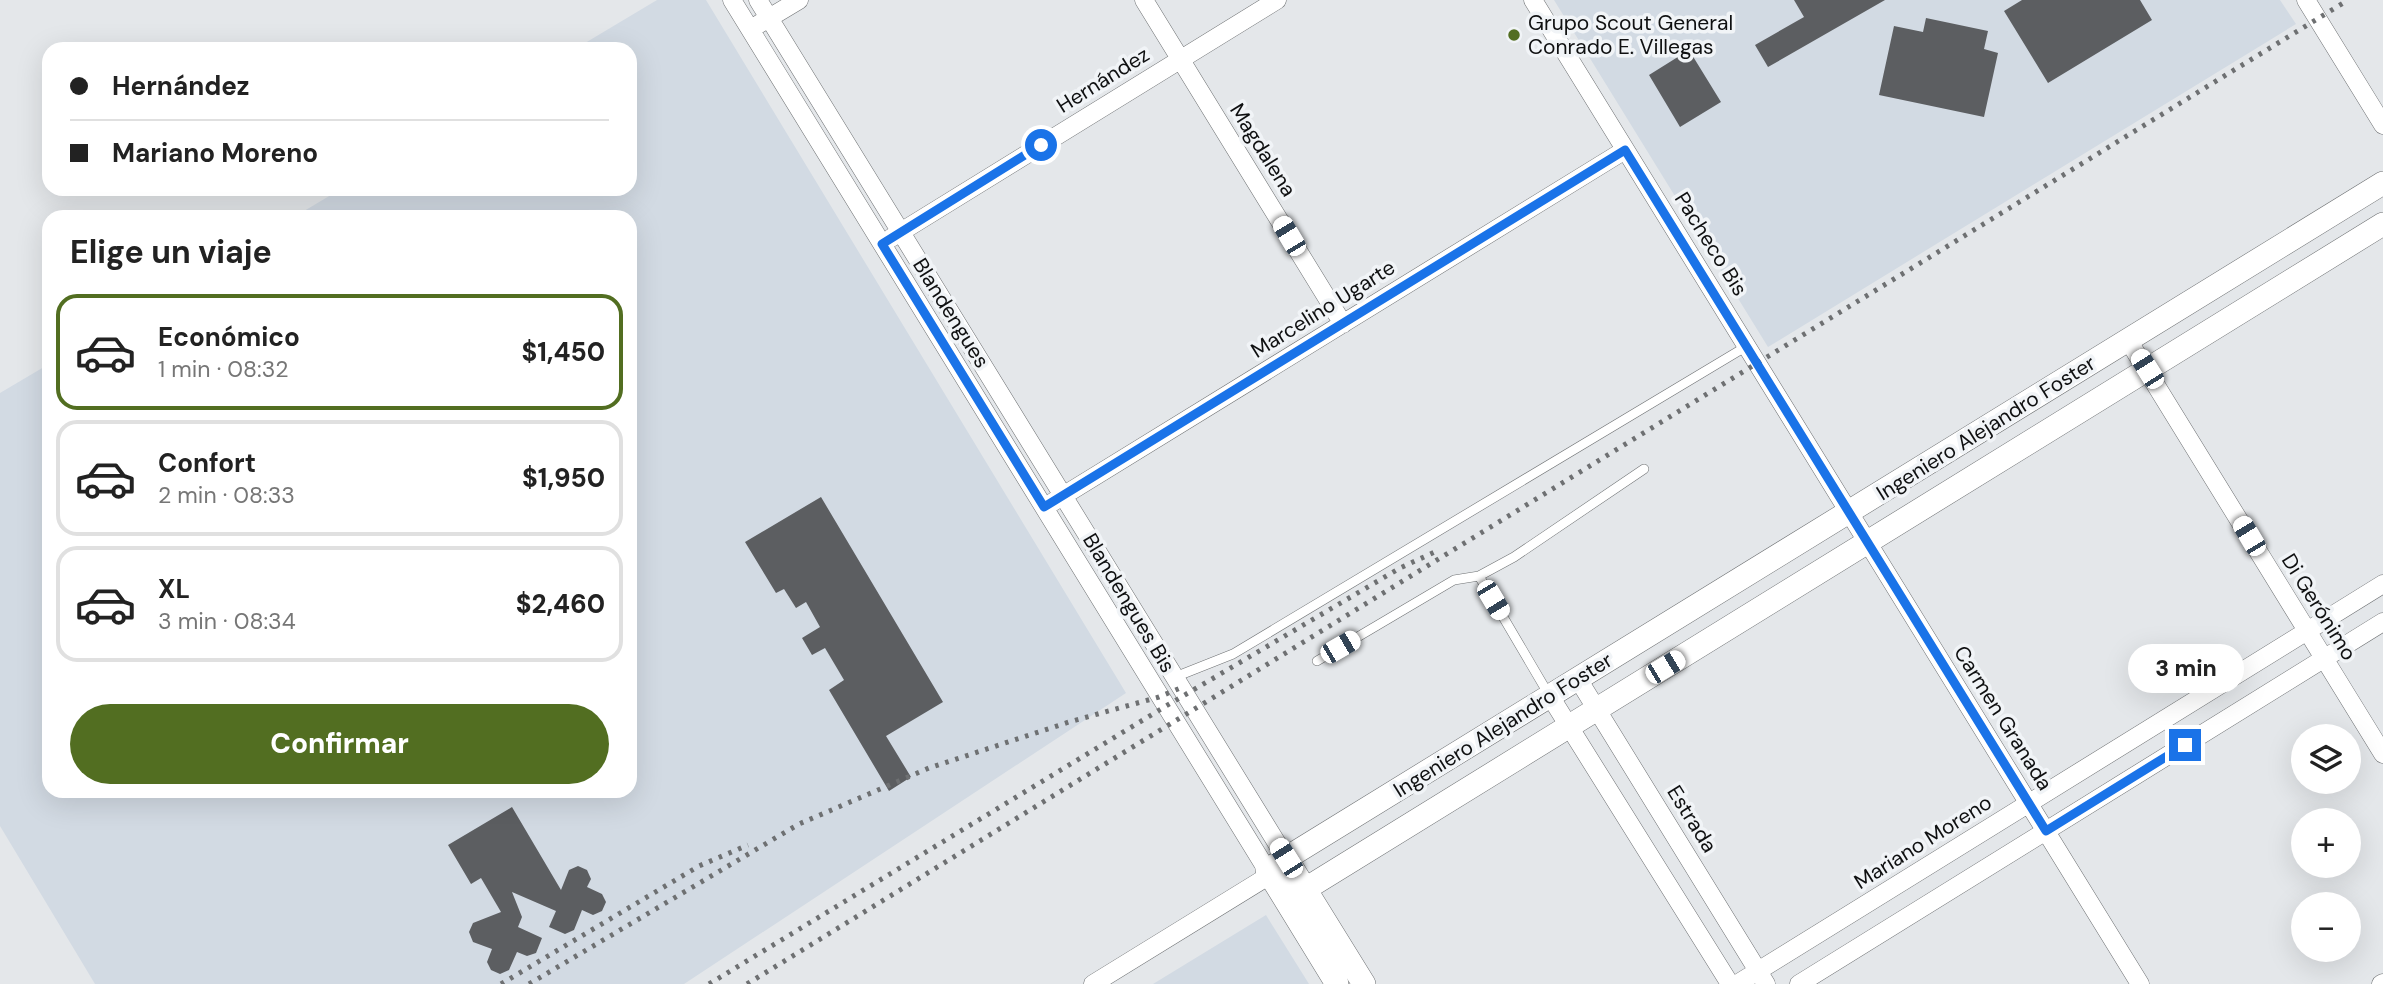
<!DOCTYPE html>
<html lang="es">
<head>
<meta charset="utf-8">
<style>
  body { margin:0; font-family:"DM Sans",sans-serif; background:#f2f2f2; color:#222; height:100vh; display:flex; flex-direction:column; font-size:26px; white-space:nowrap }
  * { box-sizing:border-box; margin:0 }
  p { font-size:23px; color:#767676 }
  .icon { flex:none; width:38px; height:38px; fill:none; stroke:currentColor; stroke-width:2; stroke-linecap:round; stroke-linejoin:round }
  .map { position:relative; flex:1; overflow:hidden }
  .panel { position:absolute; left:42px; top:210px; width:595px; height:588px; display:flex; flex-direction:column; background:#fff; border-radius:21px; box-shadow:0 7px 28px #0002 }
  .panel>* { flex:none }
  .top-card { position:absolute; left:42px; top:42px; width:595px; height:154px; border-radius:21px; box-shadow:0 7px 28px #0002; display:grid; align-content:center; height:154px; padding:0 28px; background:#fff }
  .buttons { position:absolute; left:2291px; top:724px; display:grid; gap:14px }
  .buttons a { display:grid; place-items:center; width:70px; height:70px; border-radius:50%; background:#fff; box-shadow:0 7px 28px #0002; font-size:35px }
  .end { position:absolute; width:32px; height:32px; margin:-16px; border:9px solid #1a73e8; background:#fff; box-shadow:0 0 0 4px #fff }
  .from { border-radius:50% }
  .bubble { position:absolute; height:49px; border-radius:24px; background:#fff; box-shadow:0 7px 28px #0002; font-size:23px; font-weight:800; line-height:49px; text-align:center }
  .car { position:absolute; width:21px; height:42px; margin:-21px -10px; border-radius:9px; box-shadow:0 0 5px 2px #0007; background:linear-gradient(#fff 24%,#345 0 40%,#fff 0 76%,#345 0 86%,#fff 0) }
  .top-card b { display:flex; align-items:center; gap:24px; height:66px; font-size:26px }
  .top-card b+b { border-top:2px solid #e0e0e0 }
  .top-card i { width:18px; height:18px; background:#222 }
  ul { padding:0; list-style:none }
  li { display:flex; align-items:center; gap:21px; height:116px; margin:0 14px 10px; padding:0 14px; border:4px solid #e0e0e0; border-radius:21px }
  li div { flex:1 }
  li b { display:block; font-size:26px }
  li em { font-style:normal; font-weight:800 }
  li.active { border-color:#526e21 }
  li>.icon { width:63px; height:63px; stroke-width:1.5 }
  h2 { padding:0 28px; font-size:32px; line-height:84px }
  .cta { display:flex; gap:14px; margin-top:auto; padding:14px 28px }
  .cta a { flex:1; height:80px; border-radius:42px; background:#526e21; color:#fff; font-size:28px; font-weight:800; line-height:80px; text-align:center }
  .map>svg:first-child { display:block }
  .built { fill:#d2dae3 }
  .building { fill:#5c5e61 }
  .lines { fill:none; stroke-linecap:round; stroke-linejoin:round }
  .service-casing { stroke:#6e7173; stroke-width:10 }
  .minor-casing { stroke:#6e7173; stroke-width:19 }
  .tertiary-casing { stroke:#6e7173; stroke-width:24 }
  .service { stroke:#fff; stroke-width:9 }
  .minor { stroke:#fff; stroke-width:18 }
  .tertiary { stroke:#fff; stroke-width:23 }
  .rail { stroke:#6e7072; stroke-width:5; stroke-dasharray:3.5 7; stroke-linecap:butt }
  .route { stroke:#1a73e8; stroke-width:9 }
  .poi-dot { fill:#526e21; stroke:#f1f4f7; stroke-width:2.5 }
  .labels { text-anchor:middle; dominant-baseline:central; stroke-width:7; stroke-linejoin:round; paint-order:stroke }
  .poi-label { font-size:21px; fill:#0f1011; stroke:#f1f4f7; text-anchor:start }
  .street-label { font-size:21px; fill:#0f1011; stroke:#f1f4f7 }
</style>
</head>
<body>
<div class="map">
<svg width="2383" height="984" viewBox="0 0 2383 984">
  <rect width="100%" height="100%" fill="#e4e7ea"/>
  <path class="built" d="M657,0h49l420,693 -442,291h-589l-95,-158v-433l49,-29v427h581v-574h-336l47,-28h289v-140h-55z
    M1554,0h726l16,24 -528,323z
    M1266,915l43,69h-156z"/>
  <path class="building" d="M1794,0h91l-117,67 -13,-22 49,-28z
    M2022,0h118l12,20 -104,63 -44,-72z
    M1926,18l62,13 -4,18 14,4 -14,64 -105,-22 15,-69 29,6z
    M1689,50l32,52 -41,25 -31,-52z
    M821,497l122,205 -57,34 25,41 -22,14 -60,-101 15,-10 -19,-32 -13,7 -10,-17 18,-11 -14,-25 -10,6 -12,-19 -8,4 -31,-51z
    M512,807l49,83 8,-20 9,-4 9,4 4,9 -4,8 15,7 4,8 -4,9 -9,4 -11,-5 -8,20 -9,4 -16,-7 7,-16 -44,-19 10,25 -4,10 24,11 -6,15 -9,3 -10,-4 -8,18 -9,4 -9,-4 -4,-8 5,-13 -19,-7 -4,-10 4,-9 28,-11 -20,-34 -10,6 -23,-39z"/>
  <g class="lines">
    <g class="service-casing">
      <path id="service" d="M1479,576l70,119
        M1317,661l137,-81 25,-4 35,-19 130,-88
        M1175,677l58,-23 514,-308"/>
    </g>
    <g class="minor-casing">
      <path id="minor" d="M732,0l535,870
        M758,0l528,858
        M1144,0l199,324
        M1533,0l607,984
        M2306,0l77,125
        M759,24l40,-24
        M891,238l386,-238
        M2128,340l255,414
        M1053,502l572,-352
        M1578,679l188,305
        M1550,696l180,288
        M1093,984l177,-109
        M1737,984l646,-400
        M1799,984l584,-362
        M2381,984l2,-1"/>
    </g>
    <g class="tertiary-casing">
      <path id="tertiary" d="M1286,858l78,126
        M1286,901l1097,-677
        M1337,984l-70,-114 1116,-687"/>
    </g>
    <use href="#service" class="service"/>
    <use href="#minor" class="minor"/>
    <use href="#tertiary" class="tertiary"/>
    <path class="rail" d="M501,984l198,-118 49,-21
      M529,984l270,-160 130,-56 140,-46 90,-25 26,-11
      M709,984l457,-278 234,-138 39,-18
      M747,984l1601,-984"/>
  </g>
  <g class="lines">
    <path class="route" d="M1041,145l-159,99 162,263 581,-357 421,681 139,-86"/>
  </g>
  <circle class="poi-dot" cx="1514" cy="35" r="7"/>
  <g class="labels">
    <g class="poi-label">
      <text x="1528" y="23">Grupo Scout General<tspan x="1528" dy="24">Conrado E. Villegas</tspan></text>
    </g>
    <g class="street-label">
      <text transform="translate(1103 80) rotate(-32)">Hernández</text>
      <text transform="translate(1263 150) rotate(58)">Magdalena</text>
      <text transform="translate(1711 244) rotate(58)">Pacheco Bis</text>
      <text transform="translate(1323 309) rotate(-32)">Marcelino Ugarte</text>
      <text transform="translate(951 313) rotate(58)">Blandengues</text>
      <text transform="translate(1986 428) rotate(-32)">Ingeniero Alejandro Foster</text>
      <text transform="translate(1129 603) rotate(59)">Blandengues Bis</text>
      <text transform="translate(2319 607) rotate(58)">Di Gerónimo</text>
      <text transform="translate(2003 718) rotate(58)">Carmen Granada</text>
      <text transform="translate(1503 725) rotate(-32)">Ingeniero Alejandro Foster</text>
      <text transform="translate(1692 819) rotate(58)">Estrada</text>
      <text transform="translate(1923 842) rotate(-32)">Mariano Moreno</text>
    </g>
  </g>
</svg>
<div class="buttons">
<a><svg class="icon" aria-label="layers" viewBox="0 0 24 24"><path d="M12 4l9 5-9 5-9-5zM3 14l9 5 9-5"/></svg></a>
<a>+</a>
<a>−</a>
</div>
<i class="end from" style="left:1041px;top:145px"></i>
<i class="end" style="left:2185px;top:745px"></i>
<div class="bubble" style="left:2128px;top:644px;width:116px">3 min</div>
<i class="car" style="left:1289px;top:236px;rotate:329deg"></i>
<i class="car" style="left:2147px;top:369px;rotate:328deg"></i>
<i class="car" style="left:2249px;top:536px;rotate:329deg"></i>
<i class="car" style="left:1493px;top:600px;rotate:149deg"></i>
<i class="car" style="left:1340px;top:647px;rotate:60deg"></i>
<i class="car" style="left:1665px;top:667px;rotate:59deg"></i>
<i class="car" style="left:1286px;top:858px;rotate:328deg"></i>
<div class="top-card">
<b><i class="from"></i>Hernández</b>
<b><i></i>Mariano Moreno</b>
</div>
<section class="panel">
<h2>Elige un viaje</h2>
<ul>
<li class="active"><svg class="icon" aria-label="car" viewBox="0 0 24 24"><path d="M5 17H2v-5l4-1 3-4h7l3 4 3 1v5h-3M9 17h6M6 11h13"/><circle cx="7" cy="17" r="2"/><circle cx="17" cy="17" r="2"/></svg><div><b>Económico</b><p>1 min · 08:32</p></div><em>$1,450</em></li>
<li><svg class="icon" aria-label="car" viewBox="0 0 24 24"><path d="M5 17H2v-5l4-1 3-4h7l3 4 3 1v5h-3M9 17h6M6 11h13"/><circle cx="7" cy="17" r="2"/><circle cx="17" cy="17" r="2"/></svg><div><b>Confort</b><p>2 min · 08:33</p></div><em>$1,950</em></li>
<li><svg class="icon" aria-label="car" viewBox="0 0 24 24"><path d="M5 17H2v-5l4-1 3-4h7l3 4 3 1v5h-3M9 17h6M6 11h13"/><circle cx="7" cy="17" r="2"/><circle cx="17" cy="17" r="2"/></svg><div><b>XL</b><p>3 min · 08:34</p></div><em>$2,460</em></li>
</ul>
<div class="cta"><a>Confirmar</a></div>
</section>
</div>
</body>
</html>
